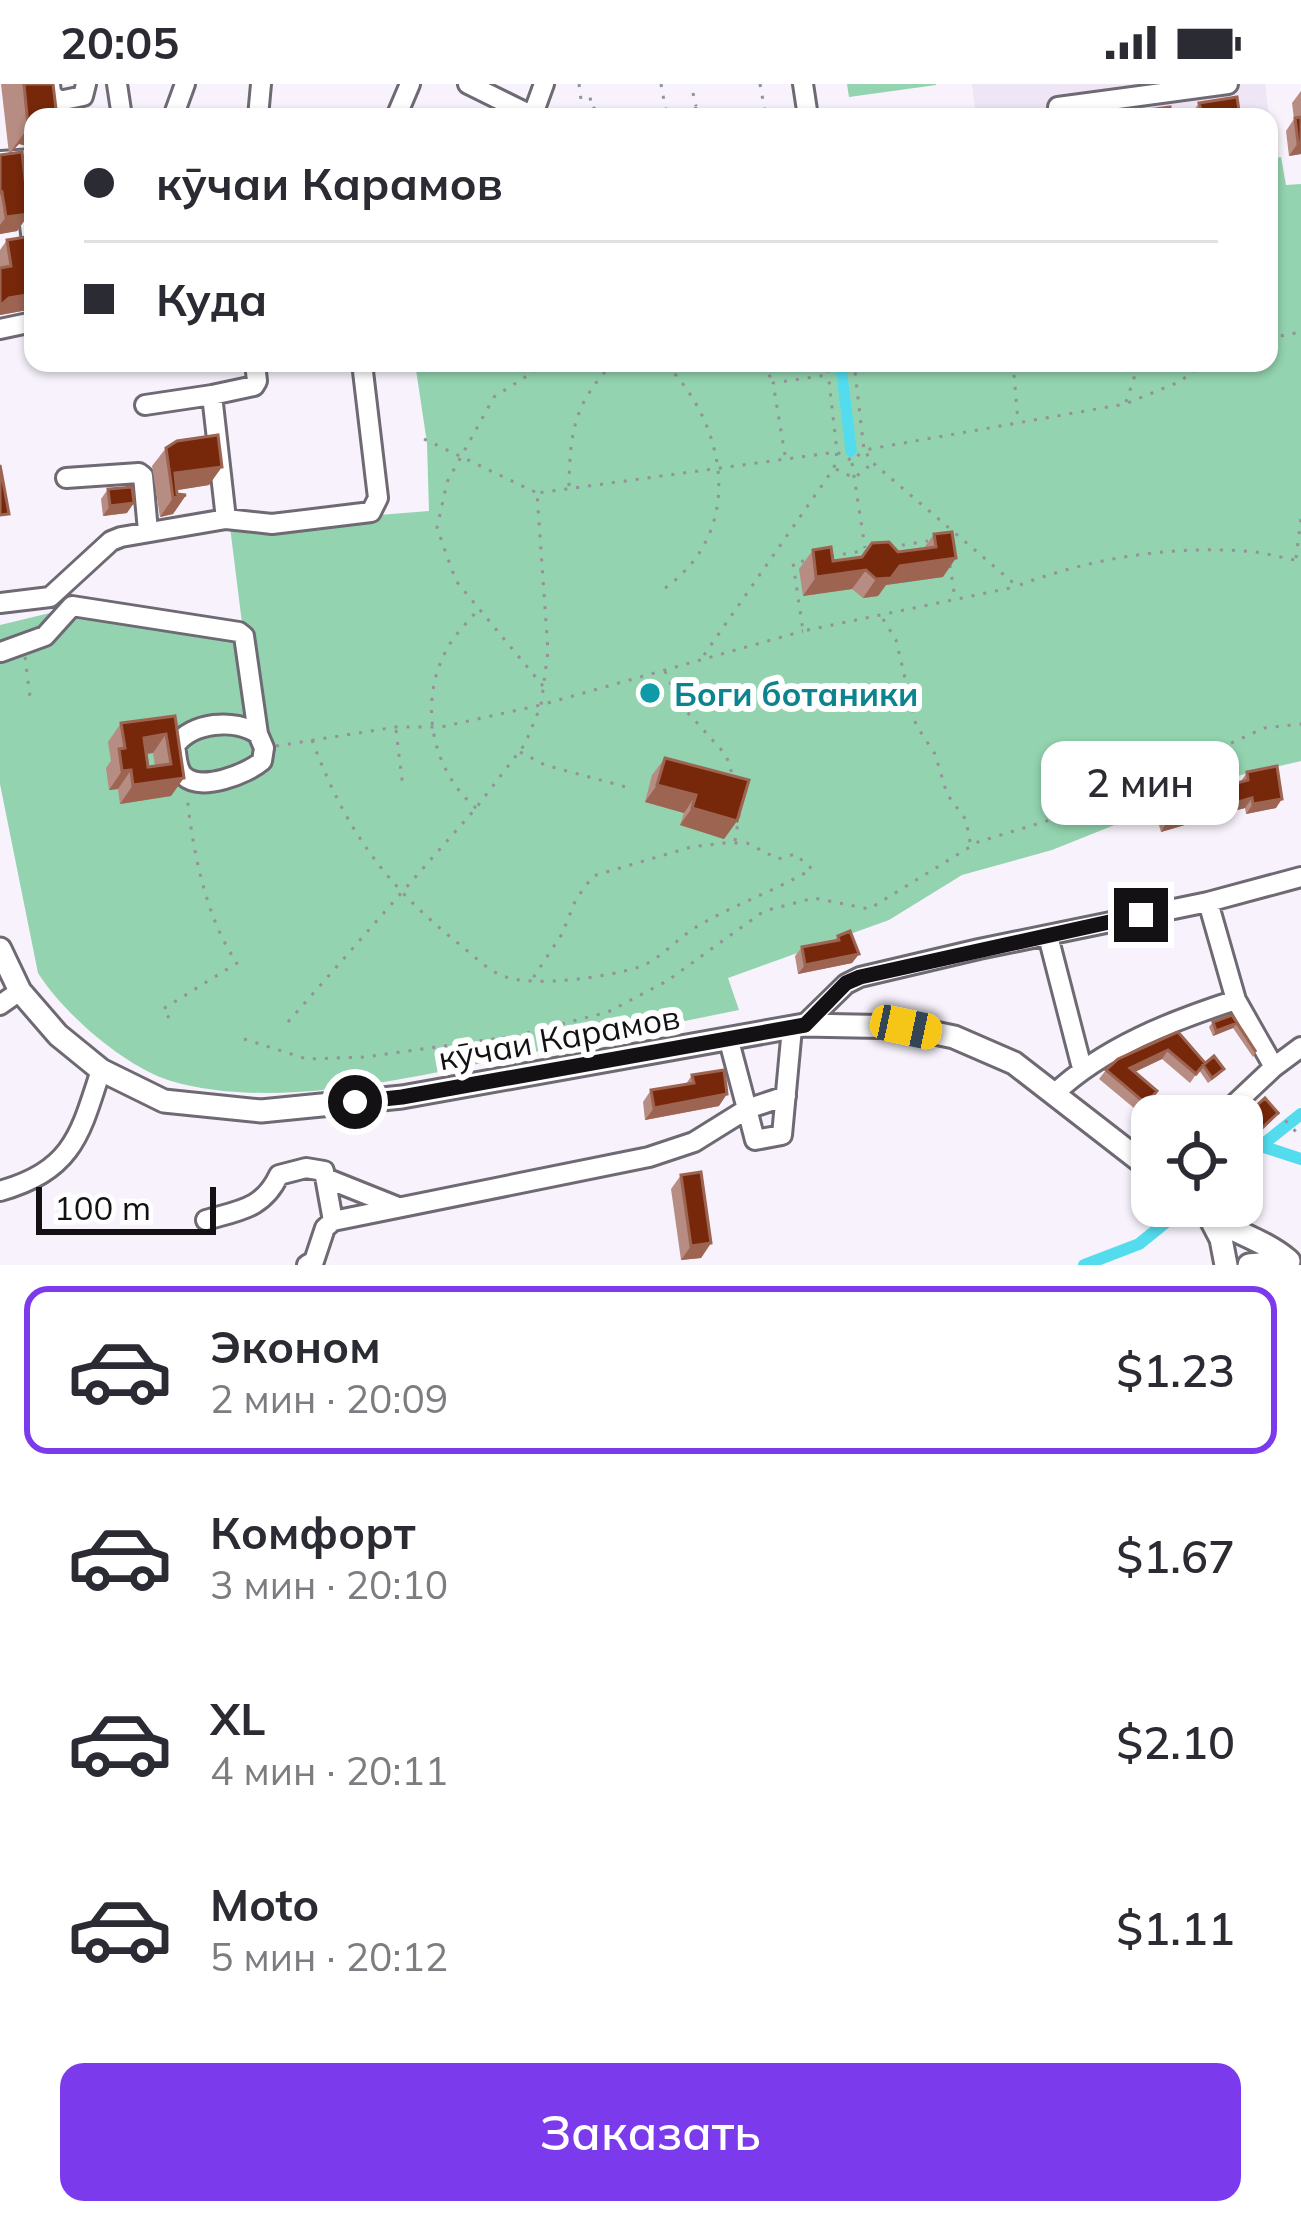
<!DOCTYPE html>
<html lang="ru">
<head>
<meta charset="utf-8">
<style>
  body { margin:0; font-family:Mulish,sans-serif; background:#f2f2f3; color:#2b2b33; height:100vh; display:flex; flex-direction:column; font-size:45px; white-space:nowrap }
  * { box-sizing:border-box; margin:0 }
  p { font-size:39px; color:#7c7c81 }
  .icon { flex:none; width:66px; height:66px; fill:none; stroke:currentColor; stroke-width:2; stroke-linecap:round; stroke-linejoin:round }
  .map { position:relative; height:1181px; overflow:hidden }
  .details { display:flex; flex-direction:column; background:#fff; flex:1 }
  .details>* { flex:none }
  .guide { position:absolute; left:24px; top:24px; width:1254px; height:264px; border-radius:24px; box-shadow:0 3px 9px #0004; display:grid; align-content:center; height:264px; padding:0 60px; background:#fff }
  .buttons { position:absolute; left:1131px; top:1011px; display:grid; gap:24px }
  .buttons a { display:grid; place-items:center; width:132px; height:132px; border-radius:24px; background:#fff; box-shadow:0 3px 9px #0004; font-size:60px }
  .scale { position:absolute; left:36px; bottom:30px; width:180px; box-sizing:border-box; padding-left:12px; border:6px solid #131114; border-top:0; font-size:33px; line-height:42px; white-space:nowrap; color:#131114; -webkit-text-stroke:9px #fff; paint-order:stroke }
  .end { position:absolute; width:54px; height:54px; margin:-27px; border:15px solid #131114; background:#fff; box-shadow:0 0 0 6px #fff }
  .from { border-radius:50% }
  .bubble { position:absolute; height:84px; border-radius:24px; background:#fff; box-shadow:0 3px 9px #0004; font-size:39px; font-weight:600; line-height:84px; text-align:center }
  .car { position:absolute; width:36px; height:72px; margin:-36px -18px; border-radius:15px; box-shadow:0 0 9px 3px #0007; background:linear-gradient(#f5c518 24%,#345 0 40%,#f5c518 0 76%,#345 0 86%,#f5c518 0) }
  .guide b { display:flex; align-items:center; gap:42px; height:114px; font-size:45px }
  .guide b+b { border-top:3px solid #e1e1e2 }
  .guide i { width:30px; height:30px; background:#2b2b33 }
  ul { padding:21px 0 0; list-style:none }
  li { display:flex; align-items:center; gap:36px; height:168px; margin:0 24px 18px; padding:0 36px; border:6px solid transparent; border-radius:24px }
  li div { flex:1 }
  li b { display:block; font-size:45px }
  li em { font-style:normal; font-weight:600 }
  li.on { border-color:#7c3aed }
  li>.icon { width:108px; height:108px; stroke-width:1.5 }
  .cta { display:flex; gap:24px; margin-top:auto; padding:24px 60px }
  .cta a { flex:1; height:138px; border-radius:24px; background:#7c3aed; color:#fff; font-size:48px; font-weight:600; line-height:138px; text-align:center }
  .status { display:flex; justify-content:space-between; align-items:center; height:84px; padding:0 60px; background:#fff; direction:ltr }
  .status svg { height:33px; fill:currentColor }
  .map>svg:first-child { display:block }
  .built { fill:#eee5f5 }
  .green { fill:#93d3af }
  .water { fill:#53dcee }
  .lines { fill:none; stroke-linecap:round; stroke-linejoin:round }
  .canal { stroke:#53dcee; stroke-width:12 }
  .minor-casing { stroke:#6e6972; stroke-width:24 }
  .major-casing { stroke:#6e6972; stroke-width:27 }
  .path { stroke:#949197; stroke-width:3; stroke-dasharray:3 9; stroke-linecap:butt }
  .minor { stroke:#fff; stroke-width:18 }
  .major { stroke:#fff; stroke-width:21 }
  .wall { fill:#b78c82; fill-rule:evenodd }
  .shaded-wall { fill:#9d6452 }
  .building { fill:#77270a; stroke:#9d6452; stroke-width:3; fill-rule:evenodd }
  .route { stroke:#131114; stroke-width:15 }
  .culture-dot { fill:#0f9aa8; stroke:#fff; stroke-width:4.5 }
  .labels { text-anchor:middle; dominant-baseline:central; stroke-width:12; stroke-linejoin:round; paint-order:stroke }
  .culture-label { font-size:33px; font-weight:bold; fill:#0d838f; stroke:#fff; text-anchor:start }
  .street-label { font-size:33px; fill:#131114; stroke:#fff }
</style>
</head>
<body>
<div class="status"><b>20:05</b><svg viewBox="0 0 49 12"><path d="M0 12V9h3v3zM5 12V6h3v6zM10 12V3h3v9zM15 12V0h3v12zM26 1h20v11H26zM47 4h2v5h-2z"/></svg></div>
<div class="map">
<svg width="1301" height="1181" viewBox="0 0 1301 1181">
  <rect width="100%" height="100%" fill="#f7f2fb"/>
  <path class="built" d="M972,0h293l4,33h-293z"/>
  <path class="green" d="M847,0h89v1l-87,12z
    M1281,73l5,28 15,-1v577l-64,15 -185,74 -90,25 -73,45 -161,58 11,32c-75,15 -150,31 -224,46 -104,22 -241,55 -344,25 -46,-14 -108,-68 -133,-108l-38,-189v-159l50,-12 27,-15 165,25 -12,-96 199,-16 -2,-68 -12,-80h854v-204z"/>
  <path class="water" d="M847,287l10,81 -6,6 -5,-4 -10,-82z"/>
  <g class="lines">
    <path class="canal" d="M1261,1062l40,13
      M1242,1077l59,-47
      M1084,1181l55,-21 47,-38"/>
    <g class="minor-casing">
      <path id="minor" d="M50,0l1,9 8,8 24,-5 3,-12
        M117,0l5,33
        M468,0l65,32
        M803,0l5,33
        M1058,23l170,-23
        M173,33l12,-33
        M258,33l3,-33
        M396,33l14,-33
        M532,33l12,-33
        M0,77l33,-2
        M26,108l7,58
        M0,245l33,-7
        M145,321l67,-10
        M66,394l73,-5 4,3 5,55
        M226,435l46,5 99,-12 7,-14 -16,-135
        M0,519l50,-6 61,-56 10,-4 105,-18 -14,-124 42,-9 3,-5 -2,-18
        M1,568l44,-16 27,-30 167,26 5,4 14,98 6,14 -2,13c-15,13 -61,31 -78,15 -8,-7 -7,-21 -9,-30 16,-24 60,-28 83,-12
        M1048,852l34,132
        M1236,916l38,67 27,-20
        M0,921l20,-14
        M804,941l42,-41 14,-7 119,-28 229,-47 93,-25
        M1054,1010c50,-47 117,-73 182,-94l-28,-98
        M786,1012l-39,13 8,31 27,-5 10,-107
        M1222,1032l52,-49
        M328,1095l70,28
        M0,1107c73,-21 80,-56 101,-121
        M206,1136c34,-10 57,-11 73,-45l27,-7 18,3 9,50
        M307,1181l7,-4 11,-33 8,-7 316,-64 45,-15 53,-33 -18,-68"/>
    </g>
    <g class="major-casing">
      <path id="major" d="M0,865l20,42 38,44 43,35 63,31 97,10 141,-14 402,-72 102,2 48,10 60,26 138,107
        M1195,1122c28,24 66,31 93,54
        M1210,1134l11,21 5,26
        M1249,1181l40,-4"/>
    </g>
    <path class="path" d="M579,0l2,16 12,-1 2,18
      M661,0l6,33
      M760,0l6,33
      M693,9l3,13
      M685,33l11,-9 13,9
      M1269,254l32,-6
      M766,279l6,21
      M1013,279l5,59
      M1205,279l-26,19 -54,22 -261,46 9,13 144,123c73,-28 159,-42 238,-34 16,2 31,7 46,9
      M1126,318l13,-39
      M424,355l111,53
      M785,371l-12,-72 54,-8
      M852,379l13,85
      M836,385l18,9 19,-15
      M569,402c1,-55 5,-82 44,-123
      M890,463l38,-6
      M831,472l38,-6
      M1296,474l5,-40
      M804,477l-11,2 10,68 212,-44
      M950,481l5,34
      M665,504c80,-57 63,-161 0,-225
      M883,535l13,21 20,85 19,29 12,40 19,26 5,27
      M704,571l130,-187 3,-16 -10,-89
      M25,573l5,40
      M665,587l14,32 47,52 7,22
      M543,602l-87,-105 -19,-53 10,-46 47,-85 53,-34
      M396,646l7,58
      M312,656c33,89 73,145 147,204 13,10 28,26 44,32 32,12 104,1 136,-9 21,-7 39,-30 59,-41 37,-22 77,-35 114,-57l-17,-15 -17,5 -31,-16h-22l-34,4 -98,29 -17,23 -14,35 -29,44
      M276,662l120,-19h45l100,-22 262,-74
      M520,668l25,13 81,22
      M476,724c-45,-38 -58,-107 -29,-159 7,-14 20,-26 30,-38
      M735,757l6,-38
      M169,934l-6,-9 74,-46c-31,-44 -45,-115 -50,-168
      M288,938l188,-214 49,-64 16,-39 7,-54 -11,-158 300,-41 15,9 12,-11 -10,-87
      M244,955l63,20 58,-2 150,-21 93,-24 59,-31 97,-70 50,-13 55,11 109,-67 202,-62 47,-35 37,-17 37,-4
      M1277,1028l24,25"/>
    <use href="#minor" class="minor"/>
    <use href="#major" class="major"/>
  </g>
  <path class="wall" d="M1,0h52l-34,60 -10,10z
    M1301,7v63l-12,2 -3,-25 8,-12 -2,-16z
    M1199,19l41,14h-51z
    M0,71l29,59 -12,17 -17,3z
    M7,156l26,69 -33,6v-65z
    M166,364l43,37 -32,5v4l9,1 -13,19 -13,3 -8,-51z
    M108,405l19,24 -24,3 -2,-17z
    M934,450l9,43 -57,8 -8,11 -15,2 -11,-9 -49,7 -4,-27 14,-19 20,11 91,-13z
    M175,632l-4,80 -51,8 -2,-15 -9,1 -3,-22 5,-7 -3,-19 13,-19zM153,669l2,13 -7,1 -1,-13z
    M665,674l72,63 -13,18 -44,-14 4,-12 -39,-11 7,-27z
    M1247,688l29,36 -30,6 -1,-6 -31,8 -4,-17 6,-10 24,-6z
    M1163,722l39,7 -7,9 -34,10 -5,-17z
    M838,852l21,18 -7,9 -54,11 -3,-18 7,-9 33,-7z
    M1232,931l24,37 -3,5 -20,-29 -20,8 -4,-9 4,-5z
    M1178,948l27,31 15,11 -12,9 -9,-13 -9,13 -28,-24 -27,13 22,19 -17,22 -41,-34 7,-9z
    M692,991l27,31 -74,14 -2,-18 8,-12 35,-6z
    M681,1091l30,68 -10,15 -20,2 -10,-71z"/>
  <path class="shaded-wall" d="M33,37v27l-14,-4 -10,10z
    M1301,58v12l-12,2 9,-13z
    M29,130l-12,17 -17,3v-9l6,-8z
    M33,210v15l-33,6v-9l9,-8z
    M222,383l-13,18 -37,6 3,-18z
    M186,411l-13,19 -13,3 13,-19z
    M134,419l-7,10 -24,3 7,-10z
    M956,474l-13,19 -57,8 -8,11 -15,2 13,-19 24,-13z
    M866,486l-14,19 -49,7 13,-19z
    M166,650l-13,19 -22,3 13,-18z
    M131,686l-13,19 -9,1 13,-19z
    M184,694l-13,18 -51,8 13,-19z
    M657,701l39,10 -12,18 -39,-11z
    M1252,714l-7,10 -31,8 7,-9z
    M1282,715l-6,9 -30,6 7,-10z
    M692,724l45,13 -13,18 -44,-14z
    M1202,729l-7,9 -34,10 6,-10z
    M859,870l-7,9 -54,11 7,-9z
    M1237,939l-4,5 -20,8 3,-5z
    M1168,966l-6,9 -38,18 6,-9z
    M727,1010l-8,12 -74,14 9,-12z
    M711,1159l-10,15 -20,2 10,-14z"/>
  <path class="building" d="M24,0h29l4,33h-24v4l-5,5z
    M1237,13l3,20h-37l-4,-14z
    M1170,23l1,10h-43l-1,-4z
    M1301,33v25l-3,1 -3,-25z
    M22,68l7,62 -23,3 -4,-25 -2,1v-38z
    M32,152l1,58 -24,4 -9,8v-38l11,-2 -4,-26z
    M218,351l4,32 -47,6 2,21 9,1 -13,3 -7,-50 11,-7z
    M0,381l9,49 -9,1z
    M132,403l2,16 -24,3 -2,-17z
    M952,448l4,26 -56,8 -9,12 -15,1 -10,-9 -50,7 -3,-27 18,-3 2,14 29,-4 10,-14 17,-1 9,10 38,-5 -2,-13z
    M175,632l9,62 -51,7 -2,-15 -9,1 -3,-22 6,-1 -4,-25zM166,650l5,30 -23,3 -4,-29z
    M665,674l84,22 -12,41 -45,-13 4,-13 -39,-10z
    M1277,682l5,33 -29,5 -1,-6 -31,9 -5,-18 32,-9 -1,-8z
    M1197,712l5,17 -35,9 -4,-16z
    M850,847l9,23 -54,11 -3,-18 37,-7 -1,-4z
    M1232,931l24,37 -19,-29 -21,8 -3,-9z
    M1178,948l27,31 -9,11 -28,-24 -38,18 27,23 -11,13 -40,-34 12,-11z
    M1214,972l10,13 -12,9 -9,-13z
    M724,986l3,24 -73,14 -3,-18 43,-7 -2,-8z
    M1200,1013l12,12 2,7h-33z
    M1265,1014l13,15 -36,34v-28z
    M701,1088l10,71 -20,3 -10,-71z"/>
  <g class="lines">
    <path class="route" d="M355,1018l47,-5 403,-72 41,-42 14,-6 281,-62"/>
  </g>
  <circle class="culture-dot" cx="650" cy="609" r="12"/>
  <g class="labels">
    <g class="culture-label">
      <text x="674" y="609">Боги ботаники</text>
    </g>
    <g class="street-label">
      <text transform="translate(559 953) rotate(-10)">кӯчаи Карамов</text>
    </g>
  </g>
</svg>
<div class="buttons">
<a><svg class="icon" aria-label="locate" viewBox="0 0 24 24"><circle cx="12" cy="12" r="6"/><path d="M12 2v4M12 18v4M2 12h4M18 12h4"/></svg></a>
</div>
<div class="scale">100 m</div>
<i class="end from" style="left:355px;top:1018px"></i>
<i class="end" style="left:1141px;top:831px"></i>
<div class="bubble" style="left:1041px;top:657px;width:198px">2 мин</div>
<i class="car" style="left:906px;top:943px;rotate:102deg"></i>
<div class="guide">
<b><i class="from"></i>кӯчаи Карамов</b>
<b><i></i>Куда</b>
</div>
</div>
<section class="details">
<ul>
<li class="on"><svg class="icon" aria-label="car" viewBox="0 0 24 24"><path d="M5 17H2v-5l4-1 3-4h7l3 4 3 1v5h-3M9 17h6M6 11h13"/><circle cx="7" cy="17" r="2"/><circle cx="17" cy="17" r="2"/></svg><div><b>Эконом</b><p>2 мин · 20:09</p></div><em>$1.23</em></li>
<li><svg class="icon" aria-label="car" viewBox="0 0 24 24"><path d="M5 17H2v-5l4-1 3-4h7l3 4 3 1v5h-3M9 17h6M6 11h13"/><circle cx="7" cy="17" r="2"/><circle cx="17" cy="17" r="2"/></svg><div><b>Комфорт</b><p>3 мин · 20:10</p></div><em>$1.67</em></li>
<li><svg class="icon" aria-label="car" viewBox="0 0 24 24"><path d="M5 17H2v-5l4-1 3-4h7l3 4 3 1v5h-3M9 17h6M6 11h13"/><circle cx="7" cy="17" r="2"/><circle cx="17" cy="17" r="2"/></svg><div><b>XL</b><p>4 мин · 20:11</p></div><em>$2.10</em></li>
<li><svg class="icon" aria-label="car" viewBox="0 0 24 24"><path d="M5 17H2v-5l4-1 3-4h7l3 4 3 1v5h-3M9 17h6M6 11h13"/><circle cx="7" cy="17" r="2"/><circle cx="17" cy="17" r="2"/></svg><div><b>Moto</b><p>5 мин · 20:12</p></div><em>$1.11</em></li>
</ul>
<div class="cta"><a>Заказать</a></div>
</section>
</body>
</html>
